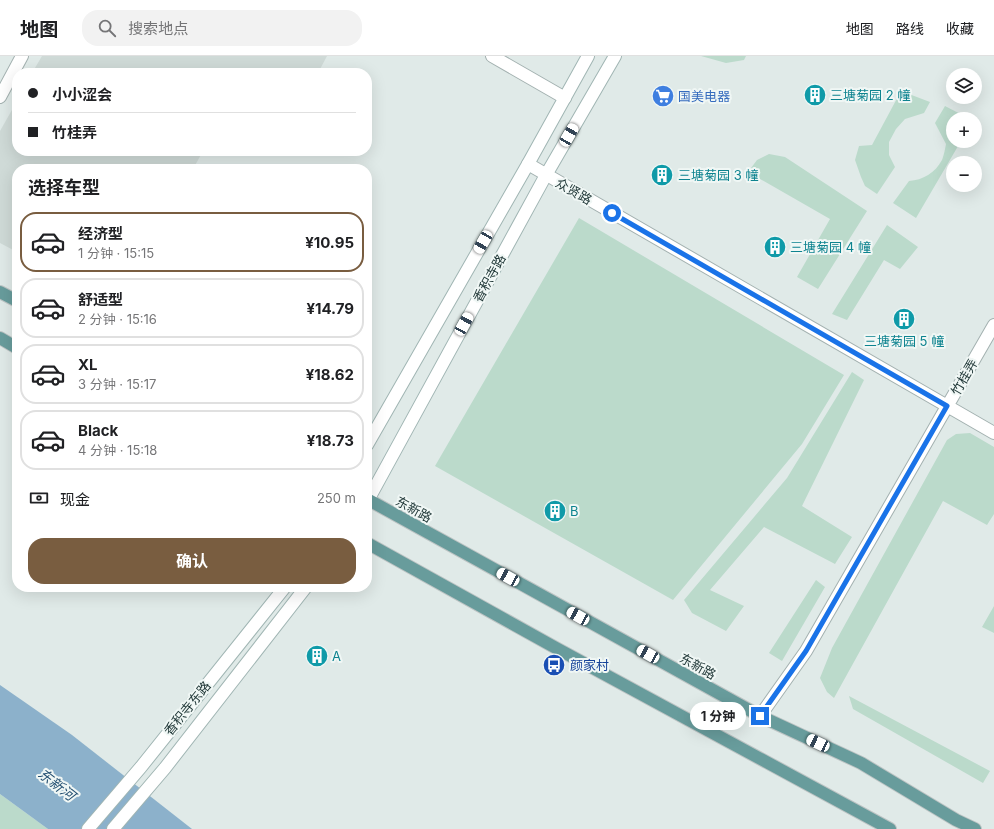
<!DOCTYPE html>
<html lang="zh">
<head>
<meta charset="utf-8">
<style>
  body { margin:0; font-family:Inter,"Noto Sans SC",sans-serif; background:#f2f2f2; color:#202124; height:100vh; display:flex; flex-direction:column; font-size:15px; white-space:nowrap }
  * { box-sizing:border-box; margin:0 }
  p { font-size:13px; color:#757577 }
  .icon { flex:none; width:22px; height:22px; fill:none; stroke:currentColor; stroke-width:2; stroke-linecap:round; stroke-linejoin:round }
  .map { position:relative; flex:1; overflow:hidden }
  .side { position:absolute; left:12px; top:108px; width:360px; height:428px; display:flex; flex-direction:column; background:#fff; border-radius:16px; box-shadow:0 4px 16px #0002 }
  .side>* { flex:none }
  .banner { position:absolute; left:12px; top:12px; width:360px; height:88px; border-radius:16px; box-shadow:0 4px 16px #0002; display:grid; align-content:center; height:88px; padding:0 16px; background:#fff }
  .buttons { position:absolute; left:946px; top:12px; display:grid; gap:8px }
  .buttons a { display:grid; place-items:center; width:36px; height:36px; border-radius:50%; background:#fff; box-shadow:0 4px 16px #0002; font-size:20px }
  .end { position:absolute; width:18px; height:18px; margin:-9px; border:5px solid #1a73e8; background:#fff; box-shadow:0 0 0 2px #fff }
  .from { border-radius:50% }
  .bubble { position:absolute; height:28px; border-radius:14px; background:#fff; box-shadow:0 4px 16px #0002; font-size:13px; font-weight:700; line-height:28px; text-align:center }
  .car { position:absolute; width:12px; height:24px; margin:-12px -6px; border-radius:5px; box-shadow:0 0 3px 1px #0007; background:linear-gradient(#fff 24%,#345 0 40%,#fff 0 76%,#345 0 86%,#fff 0) }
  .banner b { display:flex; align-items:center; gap:14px; height:38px; font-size:15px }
  .banner b+b { border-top:1px solid #e0e0e0 }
  .banner i { width:10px; height:10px; background:#202124 }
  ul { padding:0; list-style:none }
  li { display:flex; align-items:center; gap:12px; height:60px; margin:0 8px 6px; padding:0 8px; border:2px solid #e0e0e0; border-radius:16px }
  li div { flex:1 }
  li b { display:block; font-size:15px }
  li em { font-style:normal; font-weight:700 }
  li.active { border-color:#795d40 }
  li>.icon { width:36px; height:36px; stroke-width:1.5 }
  h2 { padding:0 16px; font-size:18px; line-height:48px }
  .pay { display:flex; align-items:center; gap:10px; height:44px; padding:0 16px; font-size:15px }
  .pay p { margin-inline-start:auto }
  .cta { display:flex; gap:8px; margin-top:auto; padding:8px 16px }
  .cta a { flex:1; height:46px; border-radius:16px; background:#795d40; color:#fff; font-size:16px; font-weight:700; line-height:46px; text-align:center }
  header { display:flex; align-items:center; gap:24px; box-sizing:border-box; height:56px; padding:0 20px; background:#fff; border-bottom:1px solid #e0e0e0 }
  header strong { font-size:19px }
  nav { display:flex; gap:22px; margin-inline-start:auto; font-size:14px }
  .search { width:280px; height:36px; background:#f2f2f2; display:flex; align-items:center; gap:10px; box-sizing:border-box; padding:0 14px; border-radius:16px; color:#757577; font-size:15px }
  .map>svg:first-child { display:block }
  .built { fill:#cfdad7 }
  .green { fill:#bbdacb }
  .water { fill:#8cb1cb }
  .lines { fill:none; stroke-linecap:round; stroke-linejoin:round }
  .minor-casing { stroke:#a3b1b0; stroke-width:14 }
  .secondary-casing { stroke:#a0b5b3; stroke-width:14 }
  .primary-casing { stroke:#bdc4c4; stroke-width:14 }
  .minor { stroke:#fff; stroke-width:12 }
  .secondary { stroke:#fff; stroke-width:12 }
  .primary { stroke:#689c9c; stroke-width:12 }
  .route { stroke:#1a73e8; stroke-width:5 }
  .labels { text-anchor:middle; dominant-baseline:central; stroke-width:4; stroke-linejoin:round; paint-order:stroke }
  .culture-label { font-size:13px; fill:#0d838f; stroke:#f0f7f5; text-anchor:start }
  .shop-label { font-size:13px; fill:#366cbe; stroke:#f0f7f5; text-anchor:start }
  .street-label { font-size:13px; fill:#223939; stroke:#f0f7f5 }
  .transit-label { font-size:13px; fill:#164399; stroke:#f0f7f5; text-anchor:start }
  .water-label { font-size:14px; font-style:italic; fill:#224e70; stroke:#f0f7f5 }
</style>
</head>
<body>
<header>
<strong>地图</strong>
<div class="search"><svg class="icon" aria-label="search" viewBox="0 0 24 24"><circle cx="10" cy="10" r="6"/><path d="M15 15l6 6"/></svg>搜索地点</div>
<nav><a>地图</a><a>路线</a><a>收藏</a></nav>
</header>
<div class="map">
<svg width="994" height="773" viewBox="0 0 994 773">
  <rect width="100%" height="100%" fill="#e0eae8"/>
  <path class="built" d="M42,0h285l-9,17h-286z
    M17,45v50h186l-10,18h-176v83l-17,-9v-112z"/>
  <path class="green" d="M701,0h45l-2,4 -18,3z
    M901,35l29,11 -6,11 -19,6 -9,10 -7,13v13l6,12 -18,27 -12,-8 -4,-9 -6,-17 4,-14 13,-1z
    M945,50l25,13h-17v22h8l-45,77 -23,-15 16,-22c14,-1 26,-8 33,-21 2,-5 3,-11 4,-16l-11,-21z
    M769,98l16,3 82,54 -49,78 -21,-12 33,-58 -82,-47 9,-12z
    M579,162l265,157 -42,69 -129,156 -238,-134z
    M887,169l31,22 -18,22 -16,-9 -37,60 -15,-6z
    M852,316l12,8 -62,126 50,31 -17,27 -71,-37 -54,63 34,16 -18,25 -34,-18 -8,-13 103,-122z
    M970,377l24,14v67l-7,11 -44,-24 -109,197 -7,-6 -7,-14 12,-30 115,-208 9,-6z
    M816,524l9,7 -43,74 -13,-8z
    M994,550v27l-12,-6z
    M849,640l141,75 -7,12 -130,-74z
    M0,738l48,35h-48z"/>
  <path class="water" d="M0,629l72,50 120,94h-144l-48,-35z"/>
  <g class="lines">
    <g class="minor-casing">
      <path id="minor" d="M492,0l73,42
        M0,41l22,-41
        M528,108l466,269
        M760,660l46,-65 188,-326"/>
    </g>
    <g class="secondary-casing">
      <path id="secondary" d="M367,389l161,-281 60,-108
        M367,446l179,-327 69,-119
        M88,773l53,-62 144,-180
        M113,773l52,-61 141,-181"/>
    </g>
    <g class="primary-casing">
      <path id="primary" d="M0,236l17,9
        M0,282l17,10
        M367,443l393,217 101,47 95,57 19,9
        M367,487l189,105 334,181"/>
    </g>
    <use href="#minor" class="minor"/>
    <use href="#secondary" class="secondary"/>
    <use href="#primary" class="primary"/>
  </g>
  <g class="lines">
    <path class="route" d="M612,157l335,193 -141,245 -46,65"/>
  </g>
  <defs>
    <g id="building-disc" transform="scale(1.15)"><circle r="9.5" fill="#0f9aa8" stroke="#f0f7f5"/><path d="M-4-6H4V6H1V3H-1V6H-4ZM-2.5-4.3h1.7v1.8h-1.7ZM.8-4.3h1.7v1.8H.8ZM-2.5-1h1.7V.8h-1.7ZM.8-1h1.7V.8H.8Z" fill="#fff"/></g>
    <g id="supermarket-disc" transform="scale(1.15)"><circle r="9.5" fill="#3f7fe0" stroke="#f0f7f5"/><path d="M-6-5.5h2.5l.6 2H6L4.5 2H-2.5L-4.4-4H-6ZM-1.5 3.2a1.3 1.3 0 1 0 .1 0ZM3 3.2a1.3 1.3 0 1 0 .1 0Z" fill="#fff"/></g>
    <g id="bus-disc" transform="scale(1.15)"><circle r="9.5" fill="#1a4fb4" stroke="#f0f7f5"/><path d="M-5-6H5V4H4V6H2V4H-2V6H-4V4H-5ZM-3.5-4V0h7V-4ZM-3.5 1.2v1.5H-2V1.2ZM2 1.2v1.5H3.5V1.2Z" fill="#fff"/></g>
  </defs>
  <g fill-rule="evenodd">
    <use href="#building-disc" x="815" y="39"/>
    <use href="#supermarket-disc" x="663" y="40"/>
    <use href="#building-disc" x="662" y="119"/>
    <use href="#building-disc" x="775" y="191"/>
    <use href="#building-disc" x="904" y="263"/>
    <use href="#building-disc" x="555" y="455"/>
    <use href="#building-disc" x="317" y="600"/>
    <use href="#bus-disc" x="554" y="609"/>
  </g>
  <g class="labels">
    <g class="culture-label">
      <text x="830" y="39">三塘菊园 2 幢</text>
      <text x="678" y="119">三塘菊园 3 幢</text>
      <text x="790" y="191">三塘菊园 4 幢</text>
      <text x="904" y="285" text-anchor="middle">三塘菊园 5 幢</text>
      <text x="570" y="455">B</text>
      <text x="332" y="600">A</text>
    </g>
    <g class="shop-label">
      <text x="678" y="40">国美电器</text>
    </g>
    <g class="street-label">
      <text transform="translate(574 135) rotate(30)">众贤路</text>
      <text transform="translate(489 222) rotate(-61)">香积寺路</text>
      <text transform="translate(964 321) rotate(-60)">竹桂弄</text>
      <text transform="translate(414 453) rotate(29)">东新路</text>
      <text transform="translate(698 610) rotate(29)">东新路</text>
      <text transform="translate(187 652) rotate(-51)">香积寺东路</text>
    </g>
    <g class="transit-label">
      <text x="570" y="609">颜家村</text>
    </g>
    <g class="water-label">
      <text transform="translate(57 728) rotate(38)">东新河</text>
    </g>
  </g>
</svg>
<div class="buttons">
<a><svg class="icon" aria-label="layers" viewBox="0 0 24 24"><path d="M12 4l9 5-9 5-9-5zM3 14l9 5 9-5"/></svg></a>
<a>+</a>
<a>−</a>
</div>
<i class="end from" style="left:612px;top:157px"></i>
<i class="end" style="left:760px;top:660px"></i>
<div class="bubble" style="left:690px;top:646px;width:56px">1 分钟</div>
<i class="car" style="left:569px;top:79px;rotate:30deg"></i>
<i class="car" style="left:483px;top:186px;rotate:210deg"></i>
<i class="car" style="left:464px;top:268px;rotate:29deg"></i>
<i class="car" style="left:508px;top:521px;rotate:299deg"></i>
<i class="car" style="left:578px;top:560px;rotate:299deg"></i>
<i class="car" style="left:648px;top:598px;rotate:299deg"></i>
<i class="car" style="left:818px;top:687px;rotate:295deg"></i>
<div class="banner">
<b><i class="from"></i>小小涩会</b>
<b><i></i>竹桂弄</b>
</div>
<section class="side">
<h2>选择车型</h2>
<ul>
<li class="active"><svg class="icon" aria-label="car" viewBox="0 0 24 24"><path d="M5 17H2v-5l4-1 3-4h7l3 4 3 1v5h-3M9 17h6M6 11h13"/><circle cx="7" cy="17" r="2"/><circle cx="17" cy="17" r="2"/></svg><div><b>经济型</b><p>1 分钟 · 15:15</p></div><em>¥10.95</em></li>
<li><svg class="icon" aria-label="car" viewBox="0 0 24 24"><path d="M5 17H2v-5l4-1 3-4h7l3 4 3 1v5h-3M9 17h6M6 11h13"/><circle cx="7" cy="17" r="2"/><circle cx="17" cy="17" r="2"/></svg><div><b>舒适型</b><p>2 分钟 · 15:16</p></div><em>¥14.79</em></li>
<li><svg class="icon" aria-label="car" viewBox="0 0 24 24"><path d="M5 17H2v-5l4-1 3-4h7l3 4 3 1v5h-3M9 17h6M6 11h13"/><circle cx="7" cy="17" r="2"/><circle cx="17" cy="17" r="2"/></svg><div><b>XL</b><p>3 分钟 · 15:17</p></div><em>¥18.62</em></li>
<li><svg class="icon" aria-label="car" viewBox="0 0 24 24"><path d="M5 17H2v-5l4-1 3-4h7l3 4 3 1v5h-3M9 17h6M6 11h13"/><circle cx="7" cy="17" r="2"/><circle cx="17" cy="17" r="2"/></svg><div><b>Black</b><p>4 分钟 · 15:18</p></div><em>¥18.73</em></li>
</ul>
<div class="pay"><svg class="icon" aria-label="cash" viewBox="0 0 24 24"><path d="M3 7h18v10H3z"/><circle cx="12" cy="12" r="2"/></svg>现金<p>250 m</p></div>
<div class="cta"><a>确认</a></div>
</section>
</div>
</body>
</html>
